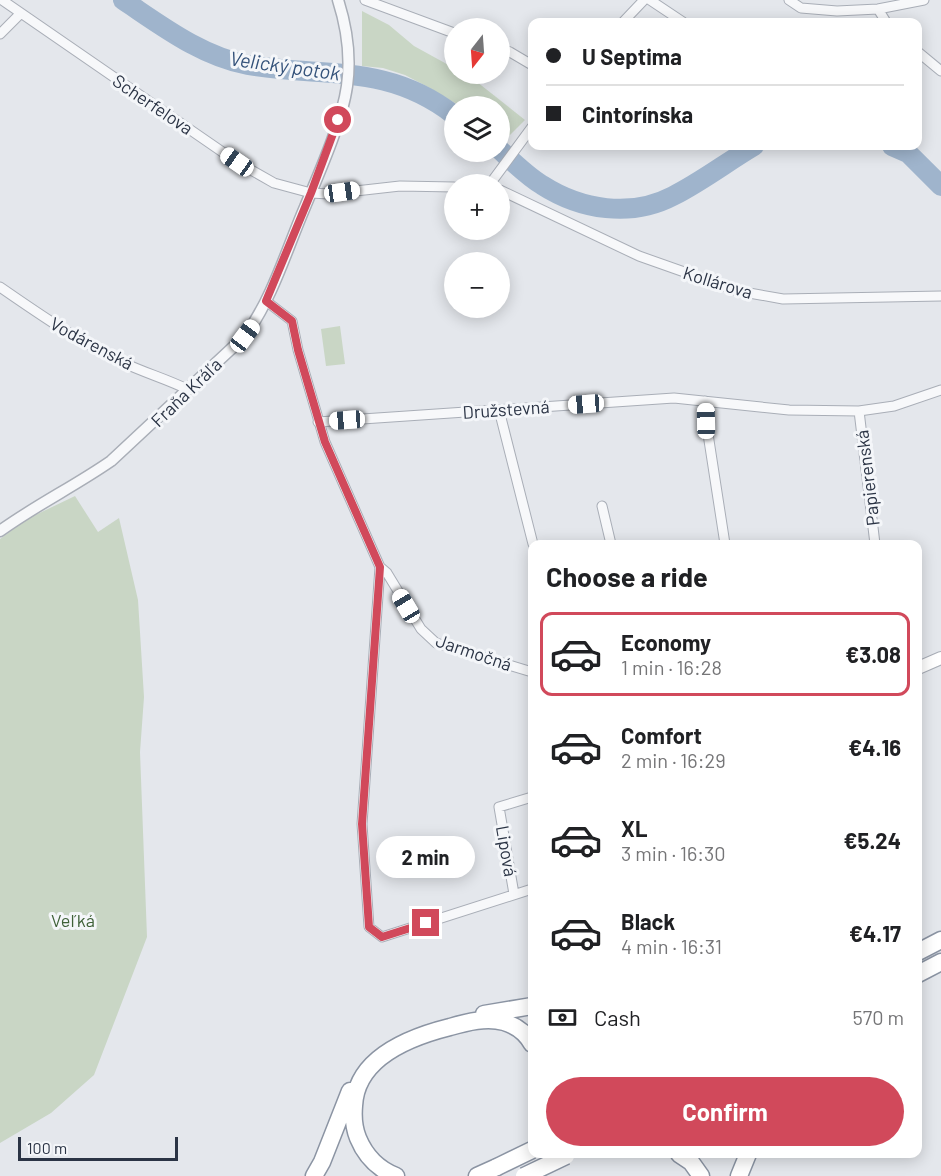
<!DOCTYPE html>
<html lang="en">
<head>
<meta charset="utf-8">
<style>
  body { margin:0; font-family:Barlow,sans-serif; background:#f6f6f6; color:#202124; height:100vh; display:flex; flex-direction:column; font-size:22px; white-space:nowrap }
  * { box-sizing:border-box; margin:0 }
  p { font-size:20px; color:#757577 }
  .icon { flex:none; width:33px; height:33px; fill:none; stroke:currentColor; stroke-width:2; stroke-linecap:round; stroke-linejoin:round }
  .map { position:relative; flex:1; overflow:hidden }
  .details { position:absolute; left:528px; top:540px; width:394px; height:618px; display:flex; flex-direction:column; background:#fff; border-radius:12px; box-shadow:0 3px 15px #0003 }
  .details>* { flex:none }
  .hud { position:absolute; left:528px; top:18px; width:394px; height:132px; border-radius:12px; box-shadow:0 3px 15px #0003; display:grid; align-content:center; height:132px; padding:0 18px; background:#fff }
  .needle { width:39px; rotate:197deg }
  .controls { position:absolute; left:444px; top:18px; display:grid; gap:12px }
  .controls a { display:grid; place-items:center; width:66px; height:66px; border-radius:50%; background:#fff; box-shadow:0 3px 15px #0003; font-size:30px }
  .scale { position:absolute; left:18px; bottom:15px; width:160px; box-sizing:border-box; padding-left:6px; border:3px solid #2b3445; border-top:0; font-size:16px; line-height:21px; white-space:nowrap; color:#2b3445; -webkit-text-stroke:4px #f4f6f9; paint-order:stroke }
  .end { position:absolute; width:27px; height:27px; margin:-14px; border:8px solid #d1495b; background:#fff; box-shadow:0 0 0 3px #fff }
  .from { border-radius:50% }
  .bubble { position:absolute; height:42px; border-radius:21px; background:#fff; box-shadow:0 3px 15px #0003; font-size:20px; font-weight:700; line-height:42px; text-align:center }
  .car { position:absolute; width:18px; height:36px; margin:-18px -9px; border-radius:8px; box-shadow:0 0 4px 2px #0007; background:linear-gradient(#fff 24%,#345 0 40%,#fff 0 76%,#345 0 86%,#fff 0) }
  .hud b { display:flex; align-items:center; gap:21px; height:57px; font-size:22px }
  .hud b+b { border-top:2px solid #e0e0e0 }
  .hud i { width:15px; height:15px; background:#202124 }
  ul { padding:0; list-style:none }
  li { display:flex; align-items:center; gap:18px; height:84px; margin:0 12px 9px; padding:0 6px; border:3px solid transparent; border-radius:12px }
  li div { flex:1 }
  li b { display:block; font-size:22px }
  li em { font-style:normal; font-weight:700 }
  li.selected { border-color:#d1495b }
  li>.icon { width:54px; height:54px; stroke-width:1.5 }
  h2 { padding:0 18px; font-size:27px; line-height:72px }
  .pay { display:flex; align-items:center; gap:15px; height:66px; padding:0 18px; font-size:22px }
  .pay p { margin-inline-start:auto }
  .cta { display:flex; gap:12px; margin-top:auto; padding:12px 18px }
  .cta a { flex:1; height:69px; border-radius:36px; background:#d1495b; color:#fff; font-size:24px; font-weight:700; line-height:69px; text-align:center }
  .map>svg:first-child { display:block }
  .green { fill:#c9d6c5 }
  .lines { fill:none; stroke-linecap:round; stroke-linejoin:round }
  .river { stroke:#9fb4cc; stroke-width:20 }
  .minor-casing { stroke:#a9aeb7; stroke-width:11 }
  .tertiary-casing { stroke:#a9aeb7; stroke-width:13 }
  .secondary-casing { stroke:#a9aeb7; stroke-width:14 }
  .motorway-casing { stroke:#8b94a3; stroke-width:19 }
  .minor { stroke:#f7f8fa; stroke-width:9 }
  .tertiary { stroke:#f7f8fa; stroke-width:10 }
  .secondary { stroke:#fff; stroke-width:12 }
  .motorway { stroke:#fff; stroke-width:16 }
  .motorway-bridge-casing { stroke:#8b94a3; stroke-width:19; stroke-linecap:butt }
  .motorway-bridge { stroke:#fff; stroke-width:16 }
  .route { stroke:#d1495b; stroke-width:8 }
  .labels { text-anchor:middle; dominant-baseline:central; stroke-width:6; stroke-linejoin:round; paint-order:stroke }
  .street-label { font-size:18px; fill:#2b3445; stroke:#f4f6f9 }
  .park-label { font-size:18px; fill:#3f6138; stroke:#f4f6f9 }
  .water-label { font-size:20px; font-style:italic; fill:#34527a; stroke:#f4f6f9 }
</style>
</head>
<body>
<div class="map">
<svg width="941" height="1176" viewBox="0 0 941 1176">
  <rect width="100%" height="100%" fill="#e4e7ec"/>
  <path class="green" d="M362,11l27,14 25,21 40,22v6h10l8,4 53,42 -22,22 -3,-3v-33h-40l-32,-19 -23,-12 -22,-7 -21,-2z
    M340,326l5,38 -19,2 -5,-37z
    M75,496l23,36 21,-14 19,82 6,97 -4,55 7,185 -53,138 -43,38 -51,30v-604l27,-20z"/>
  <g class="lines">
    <path class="river" d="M123,0c39,26 78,56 125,65 77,13 139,-2 206,50
      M892,146l16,7 33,33
      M500,150c13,12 27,26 42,35 39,25 89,33 131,11 28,-14 54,-34 81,-50"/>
    <g class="minor-casing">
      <path id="minor" d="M2,0l235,162 37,21 37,10 18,1 71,-8 54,1
        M365,0l89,33
        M650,0l33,22
        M789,0l12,8 36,3 41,-2 46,-9
        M878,9l8,13
        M623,22l21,-22
        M0,34l20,-20
        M500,48l10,4 22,13
        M918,52l23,19
        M490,184l42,-57
        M500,190l139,66 99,35 45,8 158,-3
        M0,287c39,27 81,56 124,76 21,10 43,16 65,27
        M266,301l26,20 6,29 27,92 55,125 7,6 34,56 15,14 96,29
        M705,401l1,20 19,123
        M499,410l34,134
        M859,411l16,133
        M318,422l356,-24 115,12 70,1 35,-5 47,-16
        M602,506l9,38
        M380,567l-18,257 7,103 13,10 150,-48
        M514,894l-15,-87 33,-10"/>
    </g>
    <g class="tertiary-casing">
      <path id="tertiary" d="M0,531c36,-26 75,-45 111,-70l134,-125c28,-39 41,-85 60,-129 14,-34 37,-85 42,-121 4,-29 0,-58 -9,-86"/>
    </g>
    <g class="secondary-casing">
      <path id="secondary" d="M918,668l23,-10"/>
    </g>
    <g class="motorway-casing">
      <path id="motorway" d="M918,952l23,-12
        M918,974l23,-12
        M484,1014l48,-8
        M679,1154l12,8 10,14
        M314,1176l8,-14 28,-71
        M396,1176c-18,-7 -31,-21 -38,-38 -4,-10 -5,-21 -4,-32 2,-48 56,-69 96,-79 17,-5 37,-10 54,-5 13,4 22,11 28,22
        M477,1176l20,-9
        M739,1176l9,-22"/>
    </g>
    <use href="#minor" class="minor"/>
    <use href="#tertiary" class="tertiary"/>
    <use href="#secondary" class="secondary"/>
    <use href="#motorway" class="motorway"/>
    <g class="motorway-bridge-casing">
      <path id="motorway-bridge" d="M497,1167l35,-17
        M524,1176l42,-20"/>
    </g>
    <use href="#motorway-bridge" class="motorway-bridge"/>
  </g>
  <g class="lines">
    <path class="route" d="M338,120l-27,73 -45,108 26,20 6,29 27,92 55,125 -18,257 7,103 13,10 44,-14"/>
  </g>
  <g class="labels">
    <g class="street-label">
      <text transform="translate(153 104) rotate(34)">Scherfelova</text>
      <text transform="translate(718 282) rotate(17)">Kollárova</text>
      <text transform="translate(92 343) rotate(28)">Vodárenská</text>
      <text transform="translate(186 392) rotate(-44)">Fraňa Kráľa</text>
      <text transform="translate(506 409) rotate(-4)">Družstevná</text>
      <text transform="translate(867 478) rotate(-97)">Papierenská</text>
      <text transform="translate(474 652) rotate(19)">Jarmočná</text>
      <text transform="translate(507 851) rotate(80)">Lipová</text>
    </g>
    <g class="park-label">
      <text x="73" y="920">Veľká</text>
    </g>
    <g class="water-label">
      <text transform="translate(285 65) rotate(8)">Velický potok</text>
    </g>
  </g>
</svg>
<div class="controls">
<a><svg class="needle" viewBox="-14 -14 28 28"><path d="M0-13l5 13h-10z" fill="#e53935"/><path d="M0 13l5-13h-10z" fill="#757577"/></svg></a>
<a><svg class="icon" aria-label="layers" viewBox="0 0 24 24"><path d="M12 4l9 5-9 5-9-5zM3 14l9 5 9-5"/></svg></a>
<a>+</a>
<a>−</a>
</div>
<div class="scale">100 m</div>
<i class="end from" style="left:338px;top:120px"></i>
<i class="end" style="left:426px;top:923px"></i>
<div class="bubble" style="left:376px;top:836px;width:99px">2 min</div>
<i class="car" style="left:237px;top:162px;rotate:305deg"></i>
<i class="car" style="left:342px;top:192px;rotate:82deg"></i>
<i class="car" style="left:245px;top:336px;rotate:37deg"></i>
<i class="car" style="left:586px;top:404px;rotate:266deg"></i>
<i class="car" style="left:347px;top:420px;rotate:266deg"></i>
<i class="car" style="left:706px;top:421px;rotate:359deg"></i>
<i class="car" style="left:406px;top:606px;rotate:329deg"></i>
<div class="hud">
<b><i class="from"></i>U Septima</b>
<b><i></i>Cintorínska</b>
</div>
<section class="details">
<h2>Choose a ride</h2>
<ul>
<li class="selected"><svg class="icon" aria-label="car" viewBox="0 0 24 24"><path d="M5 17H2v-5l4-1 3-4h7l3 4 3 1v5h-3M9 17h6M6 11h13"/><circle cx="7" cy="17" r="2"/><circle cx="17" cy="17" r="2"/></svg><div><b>Economy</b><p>1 min · 16:28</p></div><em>€3.08</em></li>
<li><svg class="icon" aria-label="car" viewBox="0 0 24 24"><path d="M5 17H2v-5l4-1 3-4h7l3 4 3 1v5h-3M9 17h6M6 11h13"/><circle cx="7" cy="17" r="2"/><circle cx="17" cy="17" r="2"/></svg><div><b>Comfort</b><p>2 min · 16:29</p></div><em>€4.16</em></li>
<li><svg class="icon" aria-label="car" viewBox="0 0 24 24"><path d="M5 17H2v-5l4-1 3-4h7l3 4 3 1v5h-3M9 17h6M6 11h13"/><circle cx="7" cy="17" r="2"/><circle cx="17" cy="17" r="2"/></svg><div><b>XL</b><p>3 min · 16:30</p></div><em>€5.24</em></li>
<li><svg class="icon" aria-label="car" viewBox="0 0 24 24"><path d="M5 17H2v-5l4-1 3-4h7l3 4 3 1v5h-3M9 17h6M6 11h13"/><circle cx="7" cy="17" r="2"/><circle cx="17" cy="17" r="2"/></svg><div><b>Black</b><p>4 min · 16:31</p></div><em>€4.17</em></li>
</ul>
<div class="pay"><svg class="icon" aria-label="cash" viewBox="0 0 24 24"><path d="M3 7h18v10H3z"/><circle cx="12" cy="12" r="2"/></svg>Cash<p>570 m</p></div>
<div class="cta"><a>Confirm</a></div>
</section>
</div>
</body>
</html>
